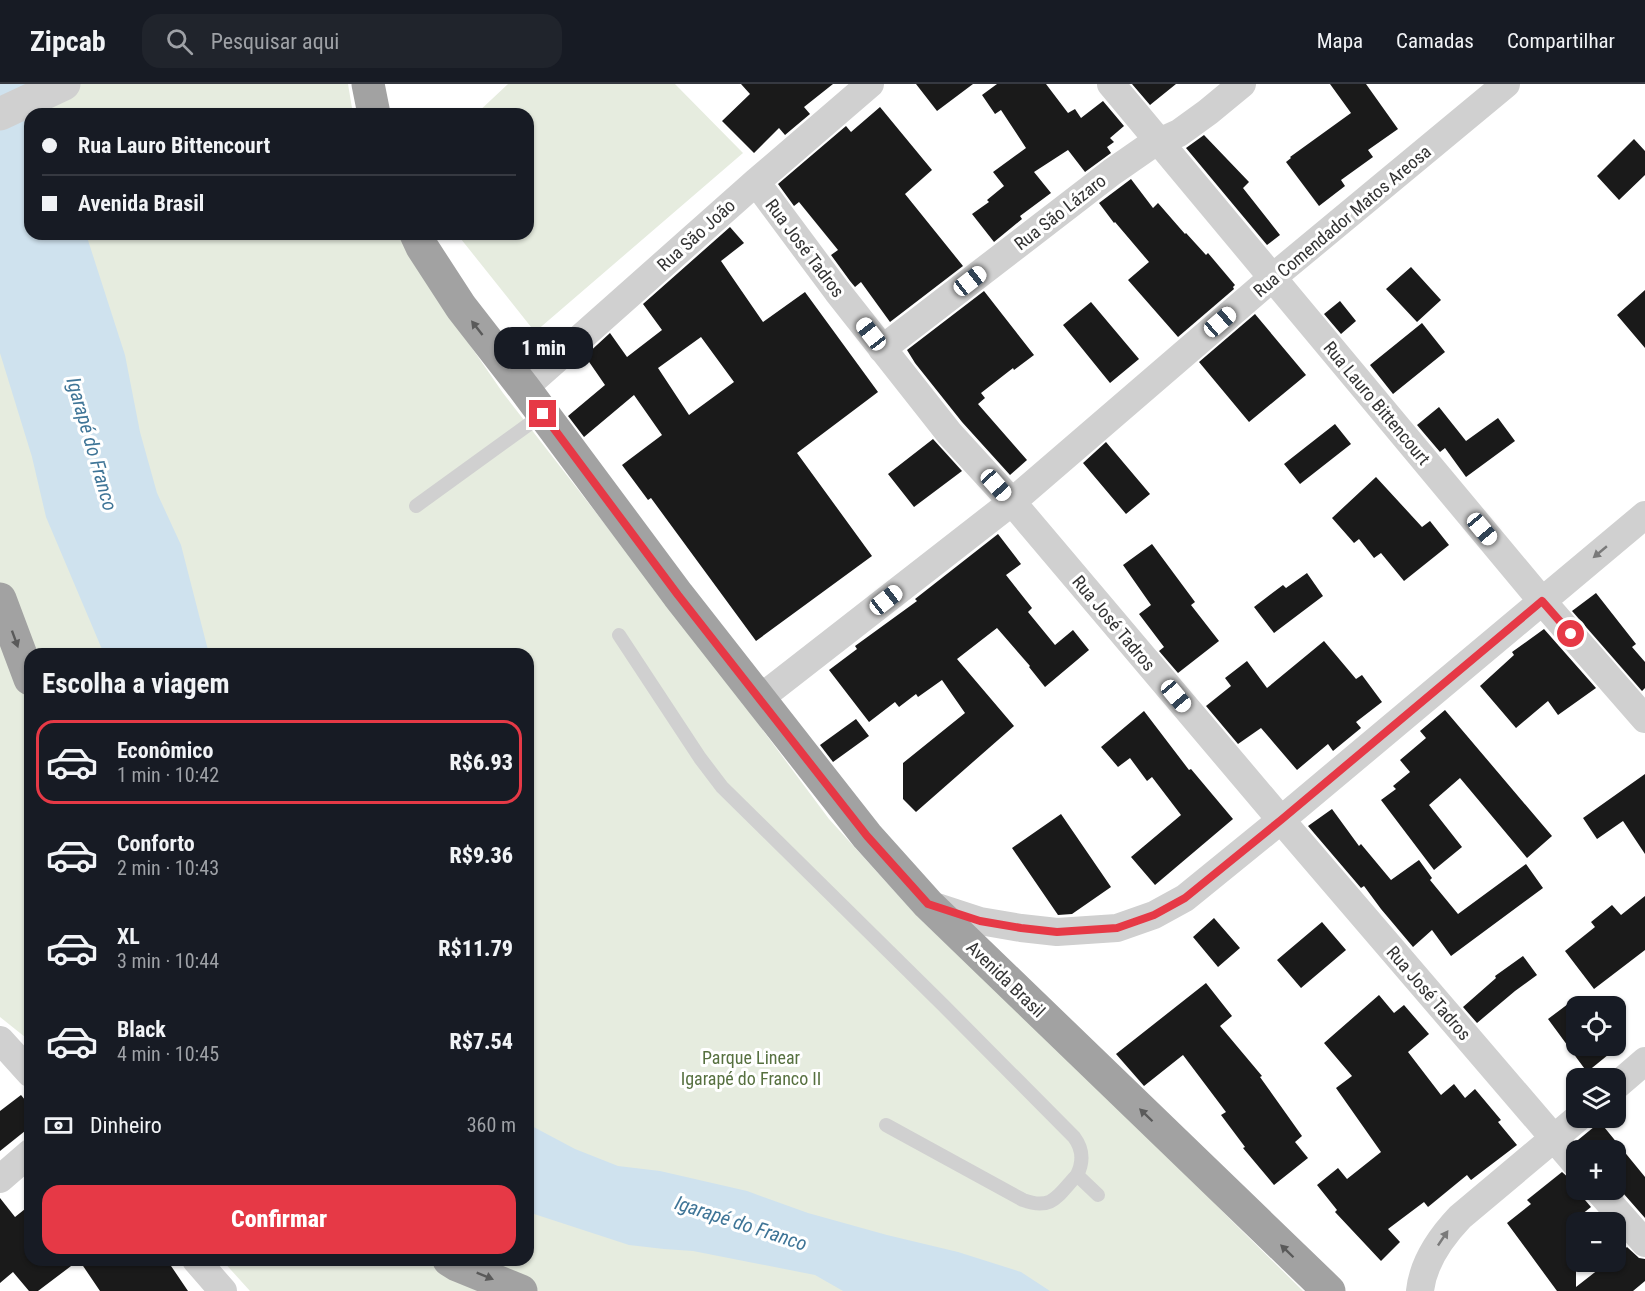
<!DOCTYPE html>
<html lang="pt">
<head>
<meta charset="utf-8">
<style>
  body { margin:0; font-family:"Roboto Condensed",sans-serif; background:#20242c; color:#f1f3f6; height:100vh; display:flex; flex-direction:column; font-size:22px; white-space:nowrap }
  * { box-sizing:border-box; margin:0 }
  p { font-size:20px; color:#9ea1a6 }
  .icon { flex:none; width:33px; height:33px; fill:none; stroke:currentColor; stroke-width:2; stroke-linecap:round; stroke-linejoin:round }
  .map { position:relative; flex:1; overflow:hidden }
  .details { position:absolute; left:24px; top:564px; width:510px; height:618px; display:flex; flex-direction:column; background:#171b24; border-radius:18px; box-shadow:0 2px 4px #0004 }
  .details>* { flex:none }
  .banner { position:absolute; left:24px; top:24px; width:510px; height:132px; border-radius:18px; box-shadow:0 2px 4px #0004; display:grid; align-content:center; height:132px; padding:0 18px; background:#171b24 }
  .buttons { position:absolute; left:1566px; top:912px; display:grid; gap:12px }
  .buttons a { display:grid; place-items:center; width:60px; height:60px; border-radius:12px; background:#171b24; box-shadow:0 2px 4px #0004; font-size:30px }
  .end { position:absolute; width:27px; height:27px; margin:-14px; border:8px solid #e63946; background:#fff; box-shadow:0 0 0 3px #fff }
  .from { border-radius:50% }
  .bubble { position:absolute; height:42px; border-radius:18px; background:#171b24; box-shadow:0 2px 4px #0004; font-size:20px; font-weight:800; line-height:42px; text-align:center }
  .car { position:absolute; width:18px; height:36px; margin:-18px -9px; border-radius:8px; box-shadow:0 0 4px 2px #0007; background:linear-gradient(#fff 24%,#345 0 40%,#fff 0 76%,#345 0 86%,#fff 0) }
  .banner b { display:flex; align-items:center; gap:21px; height:57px; font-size:22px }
  .banner b+b { border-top:2px solid #363941 }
  .banner i { width:15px; height:15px; background:#f1f3f6 }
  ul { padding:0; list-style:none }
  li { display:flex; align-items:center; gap:18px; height:84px; margin:0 12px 9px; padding:0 6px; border:3px solid transparent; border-radius:18px }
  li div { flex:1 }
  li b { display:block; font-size:22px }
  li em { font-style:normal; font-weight:800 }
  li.current { border-color:#e63946 }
  li>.icon { width:54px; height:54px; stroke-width:1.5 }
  h2 { padding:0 18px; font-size:27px; line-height:72px }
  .pay { display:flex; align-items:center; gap:15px; height:66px; padding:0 18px; font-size:22px }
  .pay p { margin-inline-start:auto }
  .action { display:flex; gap:12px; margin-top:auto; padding:12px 18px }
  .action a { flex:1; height:69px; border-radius:18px; background:#e63946; color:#fff; font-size:24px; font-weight:800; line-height:69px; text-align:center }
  header { display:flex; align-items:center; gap:36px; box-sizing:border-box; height:84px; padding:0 30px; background:#171b24; border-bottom:2px solid #363941 }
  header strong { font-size:28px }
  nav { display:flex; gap:33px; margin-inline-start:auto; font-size:21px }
  .search { width:420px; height:54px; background:#20242c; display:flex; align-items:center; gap:15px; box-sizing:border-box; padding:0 21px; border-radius:18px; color:#9ea1a6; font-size:22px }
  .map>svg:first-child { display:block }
  .green { fill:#e6ecdf }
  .water { fill:#cfe2ee }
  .building { fill:#1a1a1a; fill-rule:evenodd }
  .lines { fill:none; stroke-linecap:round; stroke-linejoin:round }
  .service { stroke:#d0d0d0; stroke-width:14 }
  .minor { stroke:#d0d0d0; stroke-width:28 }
  .tertiary { stroke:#d0d0d0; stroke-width:33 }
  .trunk { stroke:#a2a2a2; stroke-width:33 }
  .oneway { fill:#5a5a5a }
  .oneway2 { fill:#7a7a7a }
  .route { stroke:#e63946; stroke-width:8 }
  .labels { text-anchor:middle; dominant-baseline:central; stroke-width:6; stroke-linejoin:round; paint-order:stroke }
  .street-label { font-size:18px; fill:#333; stroke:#fff }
  .park-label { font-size:18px; fill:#56703f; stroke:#fff }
  .water-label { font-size:20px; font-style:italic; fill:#3f7597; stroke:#fff }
</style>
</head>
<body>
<header>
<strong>Zipcab</strong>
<div class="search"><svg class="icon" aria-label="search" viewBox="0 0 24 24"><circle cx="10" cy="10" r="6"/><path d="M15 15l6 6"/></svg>Pesquisar aqui</div>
<nav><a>Mapa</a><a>Camadas</a><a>Compartilhar</a></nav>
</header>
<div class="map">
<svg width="1645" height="1207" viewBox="0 0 1645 1207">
  <rect width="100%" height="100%" fill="#fff"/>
  <path class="green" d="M0,0h348l5,30h-323v120h369l15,30 89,129 206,265 120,161 88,97 255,243 58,60 73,72h-1053l-28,-31h306v-606h-498v387l-30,-24z
    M508,0h167l68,69 -208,179 -78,-98h71v-120h-52z"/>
  <path class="water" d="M0,0h44l8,30h-22v120h56l39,121 15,77 17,61 24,52 28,109h-105l-58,-137 -14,-60 -32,-104z
    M528,1040l47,25 43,17 42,5 87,20 61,22 79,22 71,17 63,20 29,19h-207l-28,-16 -122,-24 -29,-2 -35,-4 -101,-33z"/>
  <path class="building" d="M741,0h92l-29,23 6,7 -25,21 -6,-7 -25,25 -32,-32 28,-27z
    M916,0h57l-36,27z
    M997,0h49l22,29 7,-4 6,9 22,-17 21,25 -14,12 4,4 -7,5 4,6 -26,19 -17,-22 -34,22 17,21 -31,23 2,3 -28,23 -22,-28 17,-12 -2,-2 17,-14 -11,-14 33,-24 -25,-38 -6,4 -13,-19z
    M1132,0h44l-26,21z
    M1330,0h36l32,45 -30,21 5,7 -32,23 4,6 -26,20 -33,-44 5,-4 -1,-1 61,-44z
    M880,23l52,63 -27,24 58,72 -73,56 -29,-40 -6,5 -5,-6 -19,-26 7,-5 -39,-48 -5,4 -16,-22 68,-58 5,6z
    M1204,51l45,47 -6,6 37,47 -13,10 -81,-97z
    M1634,55l11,12v24l-26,25 -22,-24z
    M1131,95l22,29 5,-5 27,31 1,-1 20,22 2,-2 27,32 -2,2 1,2 -56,48 -50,-57 21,-18 -34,-40 -1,1 -15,-20z
    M730,143l14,16 -23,18 42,61 42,-30 73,100 -81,61 75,103 -116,85 -105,-143 -3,2 -26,-35 40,-30 -28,-40 -50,42 -16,-21 37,-31 -20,-29 25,-23 17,24 35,-27 -19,-26zM701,253l33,45 -45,33 -31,-47z
    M1411,183l30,33 -24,22 -31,-33z
    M1645,206v58l-28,-33z
    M984,207l50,64 -20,15 -1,-2 -32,25 4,5 -7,6 49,56 -17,15 -48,-53 -47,-59 -8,-13z
    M1340,217l16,20 -15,13 -17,-20z
    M1091,218l48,57 -29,24 -47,-58z
    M1255,230l51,61 -57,47 -50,-60z
    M1422,239l23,29 -52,42 -23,-29z
    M1439,323l27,34 32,-23 17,23 -49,36 -21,-29 -5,4 -23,-27z
    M1335,340l16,20 -51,40 -16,-20z
    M933,355l29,32 -48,36 -26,-33z
    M1106,358l44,52 -24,20 -43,-51z
    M1376,393l46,50 8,-6 19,24 -45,36 -23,-28 -7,5 -15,-19 -5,4 -22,-25z
    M998,450l23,30 -15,11 26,33 -4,4 27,33 18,-15 16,20 -44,37 -16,-20 1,-1 -33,-38 -40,31 57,67 -98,86 -13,-13v-36l62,-50 -23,-33 -24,17 -2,-3 -17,13 -4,-5 -26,20 -40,-52 28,-21 -2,-3 62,-45 -2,-2z
    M1152,460l43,58 -4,3 28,36 -41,32 -19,-22 5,-4 -25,-33 12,-9 -28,-40z
    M1307,489l16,23 -49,37 -20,-26 29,-22 3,3z
    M1596,509l40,51 -4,3 13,15v26l-3,3 -70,-80z
    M1544,545l52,59 -38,27 -10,-14 -32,27 -36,-42 34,-31 -2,-3z
    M1324,557l32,38 6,-4 20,27 -26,20 5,6 -28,23 -5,-7 -31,26 -36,-42 -23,16 -32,-38 25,-20 -6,-8 22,-17 20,27z
    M1445,626l107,126 -25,22 -67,-80 -31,27 33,42 -28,23 -53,-70 15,-11 -3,-3 17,-14 -10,-12 26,-22 -6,-7z
    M1144,627l45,59 2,-1 42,50 -78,66 -24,-28 50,-42 -29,-38 -5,4 -17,-23 -12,9 -17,-20z
    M856,635l13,17 -36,26 -13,-17z
    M1645,690v80l-22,-33 -26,18 -14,-21z
    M1332,725l27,37 2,-2 30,36 28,-20 13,18 -2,2 28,34 68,-50 17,24 -92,68 -19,-26 -19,17 -32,-38 -17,-23 -3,2 -53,-62z
    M1061,730l50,73 -39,27 -14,1 -46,-67z
    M1645,812v54l-51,39 -29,-38 30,-24 -4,-5 21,-17 9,10z
    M1214,834l26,30 -22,19 -25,-30z
    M1322,838l24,28 -45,38 -24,-28z
    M1523,872l14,19 -22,16 -38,32 -14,-16 33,-29 -1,-2z
    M1206,899l26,33 -12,10 42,50 -2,1 42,59 -7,6 13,16 -34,27 -31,-37 2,-1 -24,-32 5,-3 -43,-57 -39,31 -28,-32z
    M1379,911l15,18 10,-8 25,29 -21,18 33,43 13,-11 11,14 10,-9 26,31 -3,2 19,23 -46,35 -4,-5 -39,32 -4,-5 -36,27 12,13 -19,19 -46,-49 2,-2 -20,-25 21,-17 9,11 34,-27 -45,-64 16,-12 -28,-33z
    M1576,914v48h43l-32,26 -39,-53z
    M21,1011l9,11v21l-30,24v-40z
    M1600,1038l45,55v41l-29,-33v-35h-30l-8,-10z
    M1562,1088l8,7 6,1v10h6v4l3,6 6,7 -15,12v68l32,-25h8v-6l11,-9 12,11 6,1v22l-12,10h-76l-50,-68 24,-19 -4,-4z
    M0,1114l15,19 15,-12v55h49l-41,31h-9l-16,-19 -13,11z
    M79,1176h88l21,31h-88z"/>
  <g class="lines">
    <path class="service" d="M416,422l127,-92
      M619,551l81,123 22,29 220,217 132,133c9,12 10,24 3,38
      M886,1041l137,75c30,11 35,-5 54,-25l21,20"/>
    <path class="minor" d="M1111,0l431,517 103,118
      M756,98l81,109 112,142 63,69 269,318 295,344
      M882,265l230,-177 36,-25 31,-14 29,-21 34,-28
      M524,304l232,-206 114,-98
      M759,615l253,-197 260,-224 234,-194
      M928,820l52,17 41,7 36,4 60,-4 37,-13 31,-17 96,-78 364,-305
      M0,956l30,33
      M1616,1002l29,-25
      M0,1095l30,-26
      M1598,1106l47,53
      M196,1176l27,31
      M1420,1207c3,-28 21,-54 40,-74l118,-99"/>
    <path class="tertiary" d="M0,30l64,-30"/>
    <path class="trunk" d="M368,0l6,30
      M416,150l6,13 39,60 63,81 154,207 189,241 61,68 401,387
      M0,515l30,80
      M449,1176l8,5 64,26"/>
  </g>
  <defs><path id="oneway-solid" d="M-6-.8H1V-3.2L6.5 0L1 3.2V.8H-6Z" transform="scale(1.5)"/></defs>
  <g class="oneway">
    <use href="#oneway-solid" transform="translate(477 244) rotate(-128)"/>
    <use href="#oneway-solid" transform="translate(15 555) rotate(70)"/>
    <use href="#oneway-solid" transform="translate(1146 1031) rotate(-136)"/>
    <use href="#oneway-solid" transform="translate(1287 1167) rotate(-136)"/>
    <use href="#oneway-solid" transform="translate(485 1192) rotate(22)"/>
  </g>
  <g class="oneway2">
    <use href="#oneway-solid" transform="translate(1600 468) rotate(140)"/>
    <use href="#oneway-solid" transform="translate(1443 1154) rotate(-56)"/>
  </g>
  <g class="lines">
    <path class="route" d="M543,330l135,181 189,241 61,68 52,17 41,7 36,4 60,-4 37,-13 31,-17 96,-78 261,-219 29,33"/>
  </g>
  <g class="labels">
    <g class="street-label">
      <text transform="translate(1060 128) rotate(-38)">Rua São Lázaro</text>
      <text transform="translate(1342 137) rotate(-40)">Rua Comendador Matos Areosa</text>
      <text transform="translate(696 151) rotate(-42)">Rua São João</text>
      <text transform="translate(805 164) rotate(53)">Rua José Tadros</text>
      <text transform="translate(1377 319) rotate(50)">Rua Lauro Bittencourt</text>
      <text transform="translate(1114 539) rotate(50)">Rua José Tadros</text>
      <text transform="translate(1006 895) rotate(44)">Avenida Brasil</text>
      <text transform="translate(1429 909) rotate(49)">Rua José Tadros</text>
    </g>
    <g class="park-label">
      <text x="751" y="973">Parque Linear<tspan x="751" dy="21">Igarapé do Franco II</tspan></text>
    </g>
    <g class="water-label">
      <text transform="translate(92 360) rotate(74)">Igarapé do Franco</text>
      <text transform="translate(741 1139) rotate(18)">Igarapé do Franco</text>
    </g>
  </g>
</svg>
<div class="buttons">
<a><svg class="icon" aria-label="locate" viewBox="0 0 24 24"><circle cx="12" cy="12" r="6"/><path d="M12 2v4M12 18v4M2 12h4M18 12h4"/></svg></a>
<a><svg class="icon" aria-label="layers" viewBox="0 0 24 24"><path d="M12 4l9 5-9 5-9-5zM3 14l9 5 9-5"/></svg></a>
<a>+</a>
<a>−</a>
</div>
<i class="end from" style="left:1571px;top:550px"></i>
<i class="end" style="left:543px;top:330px"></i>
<div class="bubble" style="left:494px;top:243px;width:99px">1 min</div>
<i class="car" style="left:970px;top:197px;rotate:52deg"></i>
<i class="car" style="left:1220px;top:238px;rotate:49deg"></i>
<i class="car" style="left:871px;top:250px;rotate:322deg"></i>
<i class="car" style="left:996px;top:401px;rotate:138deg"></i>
<i class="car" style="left:1482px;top:445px;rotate:140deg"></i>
<i class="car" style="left:886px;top:516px;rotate:52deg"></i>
<i class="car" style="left:1176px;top:612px;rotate:140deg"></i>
<div class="banner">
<b><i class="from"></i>Rua Lauro Bittencourt</b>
<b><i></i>Avenida Brasil</b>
</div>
<section class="details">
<h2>Escolha a viagem</h2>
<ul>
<li class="current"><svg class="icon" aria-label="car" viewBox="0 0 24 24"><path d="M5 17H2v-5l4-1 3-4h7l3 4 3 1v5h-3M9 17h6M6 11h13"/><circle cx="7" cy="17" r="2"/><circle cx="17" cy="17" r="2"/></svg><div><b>Econômico</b><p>1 min · 10:42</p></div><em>R$6.93</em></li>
<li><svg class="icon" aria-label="car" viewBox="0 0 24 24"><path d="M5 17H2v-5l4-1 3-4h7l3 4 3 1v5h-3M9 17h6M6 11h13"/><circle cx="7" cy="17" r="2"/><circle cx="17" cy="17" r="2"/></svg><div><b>Conforto</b><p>2 min · 10:43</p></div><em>R$9.36</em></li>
<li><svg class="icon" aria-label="car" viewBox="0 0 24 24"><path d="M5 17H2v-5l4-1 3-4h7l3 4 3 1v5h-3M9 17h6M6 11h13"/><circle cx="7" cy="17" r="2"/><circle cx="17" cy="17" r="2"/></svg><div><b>XL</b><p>3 min · 10:44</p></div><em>R$11.79</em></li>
<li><svg class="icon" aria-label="car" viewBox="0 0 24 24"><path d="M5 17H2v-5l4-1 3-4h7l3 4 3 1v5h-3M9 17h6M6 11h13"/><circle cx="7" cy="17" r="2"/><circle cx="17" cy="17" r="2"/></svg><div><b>Black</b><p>4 min · 10:45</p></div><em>R$7.54</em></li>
</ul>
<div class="pay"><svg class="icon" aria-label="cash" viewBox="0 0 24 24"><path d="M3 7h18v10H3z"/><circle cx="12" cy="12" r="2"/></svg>Dinheiro<p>360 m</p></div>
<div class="action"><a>Confirmar</a></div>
</section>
</div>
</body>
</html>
